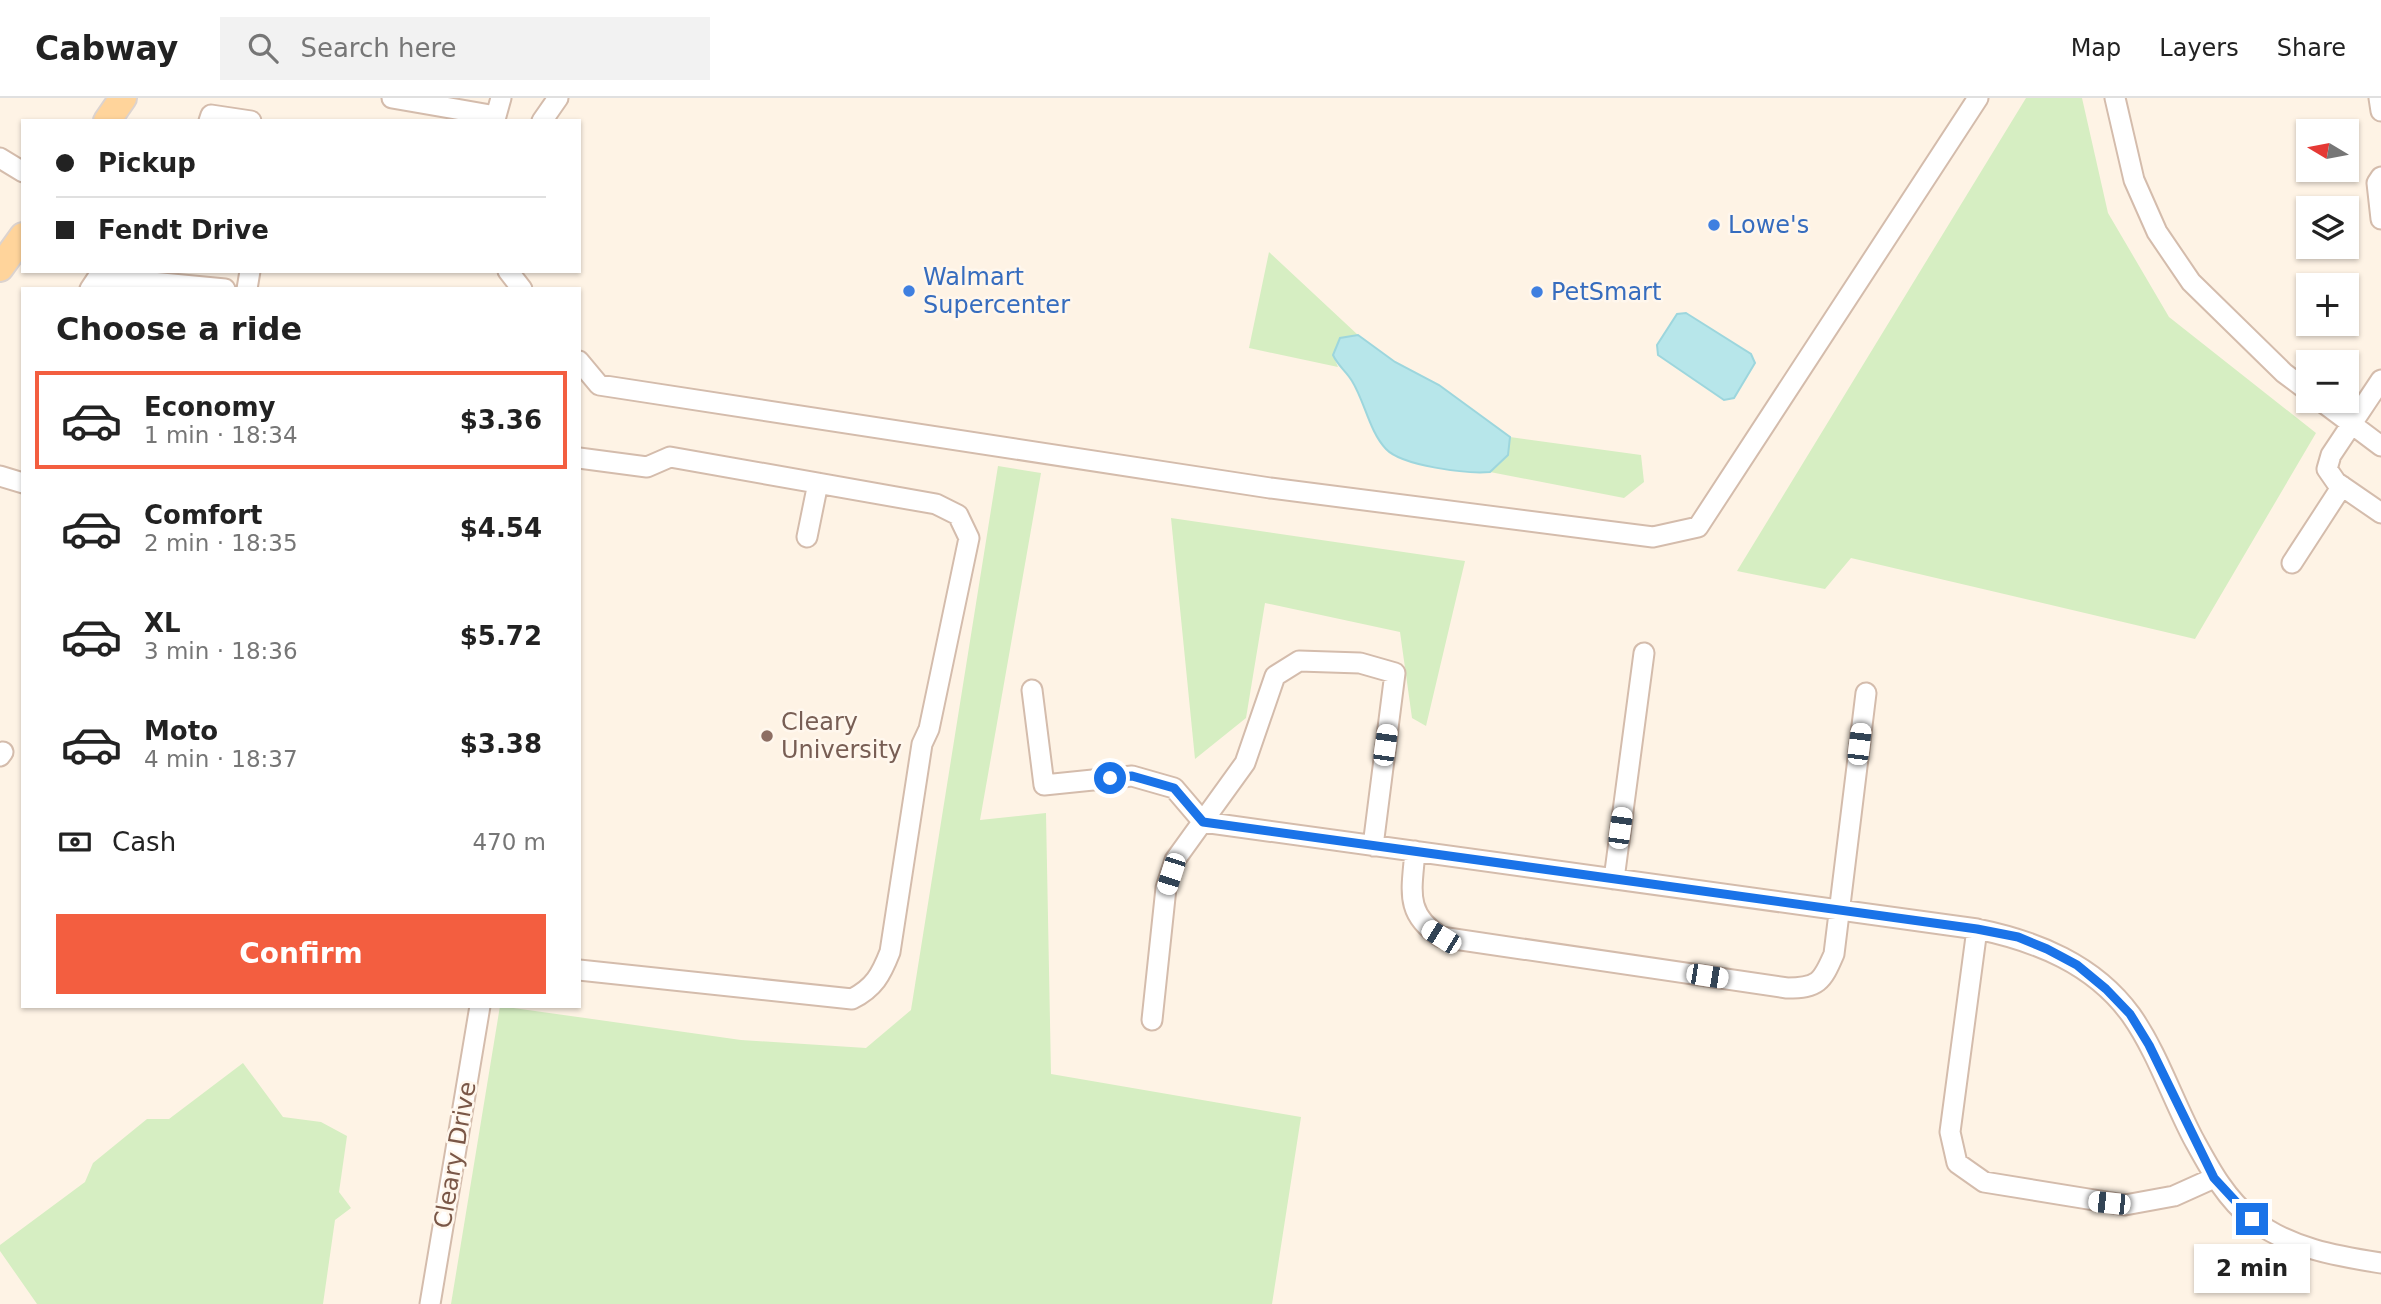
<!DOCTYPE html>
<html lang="en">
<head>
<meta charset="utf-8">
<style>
  body { margin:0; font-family:"DejaVu Sans",sans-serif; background:#f2f2f2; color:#222; height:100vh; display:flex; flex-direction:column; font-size:26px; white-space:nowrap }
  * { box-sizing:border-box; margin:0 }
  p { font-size:23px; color:#767676 }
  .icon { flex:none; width:38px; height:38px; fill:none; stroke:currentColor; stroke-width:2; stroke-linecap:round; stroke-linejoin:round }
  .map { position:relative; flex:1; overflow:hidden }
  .details { position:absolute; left:21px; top:189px; width:560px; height:721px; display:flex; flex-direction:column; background:#fff; border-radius:0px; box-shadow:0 2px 5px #0004 }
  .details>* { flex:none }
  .top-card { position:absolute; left:21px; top:21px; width:560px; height:154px; border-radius:0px; box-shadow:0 2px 5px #0004; display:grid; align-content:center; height:154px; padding:0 35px; background:#fff }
  .needle { width:46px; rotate:280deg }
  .controls { position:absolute; left:2296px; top:21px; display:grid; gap:14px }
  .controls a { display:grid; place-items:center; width:63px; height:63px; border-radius:0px; background:#fff; box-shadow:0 2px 5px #0004; font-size:35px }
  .end { position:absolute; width:32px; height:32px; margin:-16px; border:9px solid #1a73e8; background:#fff; box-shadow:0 0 0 4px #fff }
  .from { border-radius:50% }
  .bubble { position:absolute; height:49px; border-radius:0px; background:#fff; box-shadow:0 2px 5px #0004; font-size:23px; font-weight:600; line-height:49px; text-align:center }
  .car { position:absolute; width:21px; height:42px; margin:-21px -10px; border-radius:9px; box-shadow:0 0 5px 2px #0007; background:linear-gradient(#fff 24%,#345 0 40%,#fff 0 76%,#345 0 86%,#fff 0) }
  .top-card b { display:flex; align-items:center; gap:24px; height:66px; font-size:26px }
  .top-card b+b { border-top:2px solid #e0e0e0 }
  .top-card i { width:18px; height:18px; background:#222 }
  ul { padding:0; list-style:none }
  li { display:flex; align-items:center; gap:21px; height:98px; margin:0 14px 10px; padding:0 21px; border:4px solid transparent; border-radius:0px }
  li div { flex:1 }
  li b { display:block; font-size:26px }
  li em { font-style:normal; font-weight:600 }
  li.current { border-color:#f35e40 }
  li>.icon { width:63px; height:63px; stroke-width:1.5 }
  h2 { padding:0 35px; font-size:32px; line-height:84px }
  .pay { display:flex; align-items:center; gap:18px; height:77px; padding:0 35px; font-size:26px }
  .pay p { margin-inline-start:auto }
  .button { display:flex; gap:14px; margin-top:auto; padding:14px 35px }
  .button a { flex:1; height:80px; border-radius:0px; background:#f35e40; color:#fff; font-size:28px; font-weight:600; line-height:80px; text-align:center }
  header { display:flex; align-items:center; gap:42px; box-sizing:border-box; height:98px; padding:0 35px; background:#fff; border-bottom:2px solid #e0e0e0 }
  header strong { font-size:33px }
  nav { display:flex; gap:38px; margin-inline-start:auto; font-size:24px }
  .search { width:490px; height:63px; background:#f2f2f2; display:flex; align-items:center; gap:18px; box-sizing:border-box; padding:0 24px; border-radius:0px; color:#767676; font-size:26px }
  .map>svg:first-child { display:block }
  .green { fill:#d6eec2 }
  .water { fill:#b7e6ea; stroke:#9dd6dd; stroke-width:2 }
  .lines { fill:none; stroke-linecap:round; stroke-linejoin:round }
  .minor-casing { stroke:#d4bcac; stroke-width:23 }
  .major-casing { stroke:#dcd3cf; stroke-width:30 }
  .minor { stroke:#fff; stroke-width:19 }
  .major { stroke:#ffd49b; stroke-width:26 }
  .route { stroke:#1a73e8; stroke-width:9 }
  .shop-dot { fill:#3f7fe0; stroke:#fff7ed; stroke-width:2.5 }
  .education-dot { fill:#8d6e63; stroke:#fff7ed; stroke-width:2.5 }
  .labels { text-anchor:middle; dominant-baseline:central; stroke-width:5; stroke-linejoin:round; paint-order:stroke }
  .shop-label { font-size:24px; fill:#366cbe; stroke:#fff7ed; text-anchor:start }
  .education-label { font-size:24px; fill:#785e54; stroke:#fff7ed; text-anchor:start }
  .street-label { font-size:24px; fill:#7a5747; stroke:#fff7ed }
</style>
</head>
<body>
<header>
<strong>Cabway</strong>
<div class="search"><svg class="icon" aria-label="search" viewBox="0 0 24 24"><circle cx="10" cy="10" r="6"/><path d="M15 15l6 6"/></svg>Search here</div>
<nav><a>Map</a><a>Layers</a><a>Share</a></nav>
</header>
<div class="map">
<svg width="2381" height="1206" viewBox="0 0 2381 1206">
  <rect width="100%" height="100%" fill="#fef3e5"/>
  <path class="green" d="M2026,0h56l26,115 61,104 147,116 -121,206 -344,-81 -26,31 -88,-18z
    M1269,154l89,83 -18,3 -7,17 5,12 -89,-19z
    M1510,339l131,18 3,27 -20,16 -134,-26 18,-17z
    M998,368l43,7 -61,347 66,-7 5,261 250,43 -29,187h-821l49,-298 241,34 125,8 45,-38z
    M1171,420l294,43 -39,165 -14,-8 -12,-86 -135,-29 -19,115 -51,41z
    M243,965l40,54 38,5 26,14 -8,56 12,16 -16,12 -12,84h-286l-37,-53v-6l85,-63 8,-19 54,-44h22z"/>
  <path class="water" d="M1686,215l65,41 4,9 -21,35 -10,2 -66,-45 -1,-10 20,-31z
    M1358,237l37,27 44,23 71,52 -2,18 -18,17c-23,2 -88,-6 -104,-23 -17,-18 -21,-47 -34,-68 -6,-10 -14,-15 -19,-26l7,-17z"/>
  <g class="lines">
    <g class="minor-casing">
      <path id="minor" d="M392,0l104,18 5,-18
        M2115,0l19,82 23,52 34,50 93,91 24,18
        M2379,0l2,13
        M209,23l2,-6 40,6
        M542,23l16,-23
        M0,60l23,14
        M2381,79l-4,6 4,36
        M508,173l14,18
        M90,191l8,-12 127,12
        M247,191l3,-18
        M579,263l20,24 671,103 383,49 45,-10 280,-429
        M2381,282l-50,75 -4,14 9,13 45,31
        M2321,303l60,45
        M579,360l68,9 23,-10 266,47 22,11 11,23 -40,191 -7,15 -32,208c-9,23 -16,36 -38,47l-273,-29
        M0,378l23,7
        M807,439l11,-54
        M2292,465l50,-77
        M1032,592l12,95 88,-9 42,12 29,34
        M0,658l3,-4
        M1203,724l774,107c59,12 117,35 154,86 26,37 41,83 62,123 16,29 32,60 59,81 37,29 84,37 129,44
        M1415,753c-3,39 -11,63 26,86l346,51c31,0 35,-6 47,-34l32,-261
        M1614,781l30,-226
        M1977,831l-27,203 7,31 27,19 141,23 49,-9 40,-18
        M1152,922l14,-132 9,-28 70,-97 30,-87 24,-15 61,2 35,10 -22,173
        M430,1206l50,-298"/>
    </g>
    <g class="major-casing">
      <path id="major" d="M107,23l16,-23
        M0,170l23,-32"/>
    </g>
    <use href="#minor" class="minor"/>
    <use href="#major" class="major"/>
  </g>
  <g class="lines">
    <path class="route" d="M1110,680l22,-2 42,12 29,34 774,107 41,8 29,12 30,16 29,24 24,25 19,31 65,133 38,41"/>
  </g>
  <g class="shop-dot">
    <circle cx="1714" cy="127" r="7"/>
    <circle cx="909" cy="193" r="7"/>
    <circle cx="1537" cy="194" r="7"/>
  </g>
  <circle class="education-dot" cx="767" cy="638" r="7"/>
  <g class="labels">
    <g class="shop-label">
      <text x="1728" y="127">Lowe's</text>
      <text x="923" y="179">Walmart<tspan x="923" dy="28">Supercenter</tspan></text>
      <text x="1551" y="194">PetSmart</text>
    </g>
    <g class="education-label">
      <text x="781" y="624">Cleary<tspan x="781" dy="28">University</tspan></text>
    </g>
    <g class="street-label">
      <text transform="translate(455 1057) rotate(-80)">Cleary Drive</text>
    </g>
  </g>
</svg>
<div class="controls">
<a><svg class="needle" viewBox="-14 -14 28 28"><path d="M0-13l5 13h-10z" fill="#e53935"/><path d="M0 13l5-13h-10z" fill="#767676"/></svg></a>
<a><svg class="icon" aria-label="layers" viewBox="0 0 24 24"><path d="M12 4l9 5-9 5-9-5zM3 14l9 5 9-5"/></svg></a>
<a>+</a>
<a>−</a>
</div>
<i class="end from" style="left:1110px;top:680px"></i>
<i class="end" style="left:2252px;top:1121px"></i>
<div class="bubble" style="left:2194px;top:1146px;width:116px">2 min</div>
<i class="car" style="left:1859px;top:646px;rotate:7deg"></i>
<i class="car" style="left:1385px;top:647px;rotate:8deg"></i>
<i class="car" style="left:1620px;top:730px;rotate:8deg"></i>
<i class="car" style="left:1171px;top:776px;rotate:198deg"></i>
<i class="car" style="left:1441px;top:839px;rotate:302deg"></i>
<i class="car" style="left:1707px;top:878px;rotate:99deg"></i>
<i class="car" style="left:2109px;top:1105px;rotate:276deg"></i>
<div class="top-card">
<b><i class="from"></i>Pickup</b>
<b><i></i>Fendt Drive</b>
</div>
<section class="details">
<h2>Choose a ride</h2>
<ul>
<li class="current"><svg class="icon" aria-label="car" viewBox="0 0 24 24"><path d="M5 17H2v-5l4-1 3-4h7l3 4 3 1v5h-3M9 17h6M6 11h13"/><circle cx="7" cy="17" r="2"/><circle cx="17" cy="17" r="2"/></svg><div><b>Economy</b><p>1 min · 18:34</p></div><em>$3.36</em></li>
<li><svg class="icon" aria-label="car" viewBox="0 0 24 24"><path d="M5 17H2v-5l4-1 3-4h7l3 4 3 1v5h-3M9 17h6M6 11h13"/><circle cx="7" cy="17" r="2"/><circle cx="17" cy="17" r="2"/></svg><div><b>Comfort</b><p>2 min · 18:35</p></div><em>$4.54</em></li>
<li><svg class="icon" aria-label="car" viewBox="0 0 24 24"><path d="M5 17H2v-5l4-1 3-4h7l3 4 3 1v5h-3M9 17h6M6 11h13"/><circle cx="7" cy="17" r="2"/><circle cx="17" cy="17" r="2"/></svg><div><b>XL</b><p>3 min · 18:36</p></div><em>$5.72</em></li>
<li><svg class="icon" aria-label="car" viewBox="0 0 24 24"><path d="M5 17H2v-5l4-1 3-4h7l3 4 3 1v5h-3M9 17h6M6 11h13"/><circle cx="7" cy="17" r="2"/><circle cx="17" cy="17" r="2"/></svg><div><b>Moto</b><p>4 min · 18:37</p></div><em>$3.38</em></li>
</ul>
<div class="pay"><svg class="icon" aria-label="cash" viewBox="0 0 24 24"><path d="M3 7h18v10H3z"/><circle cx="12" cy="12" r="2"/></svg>Cash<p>470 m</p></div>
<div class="button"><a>Confirm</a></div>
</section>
</div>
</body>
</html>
